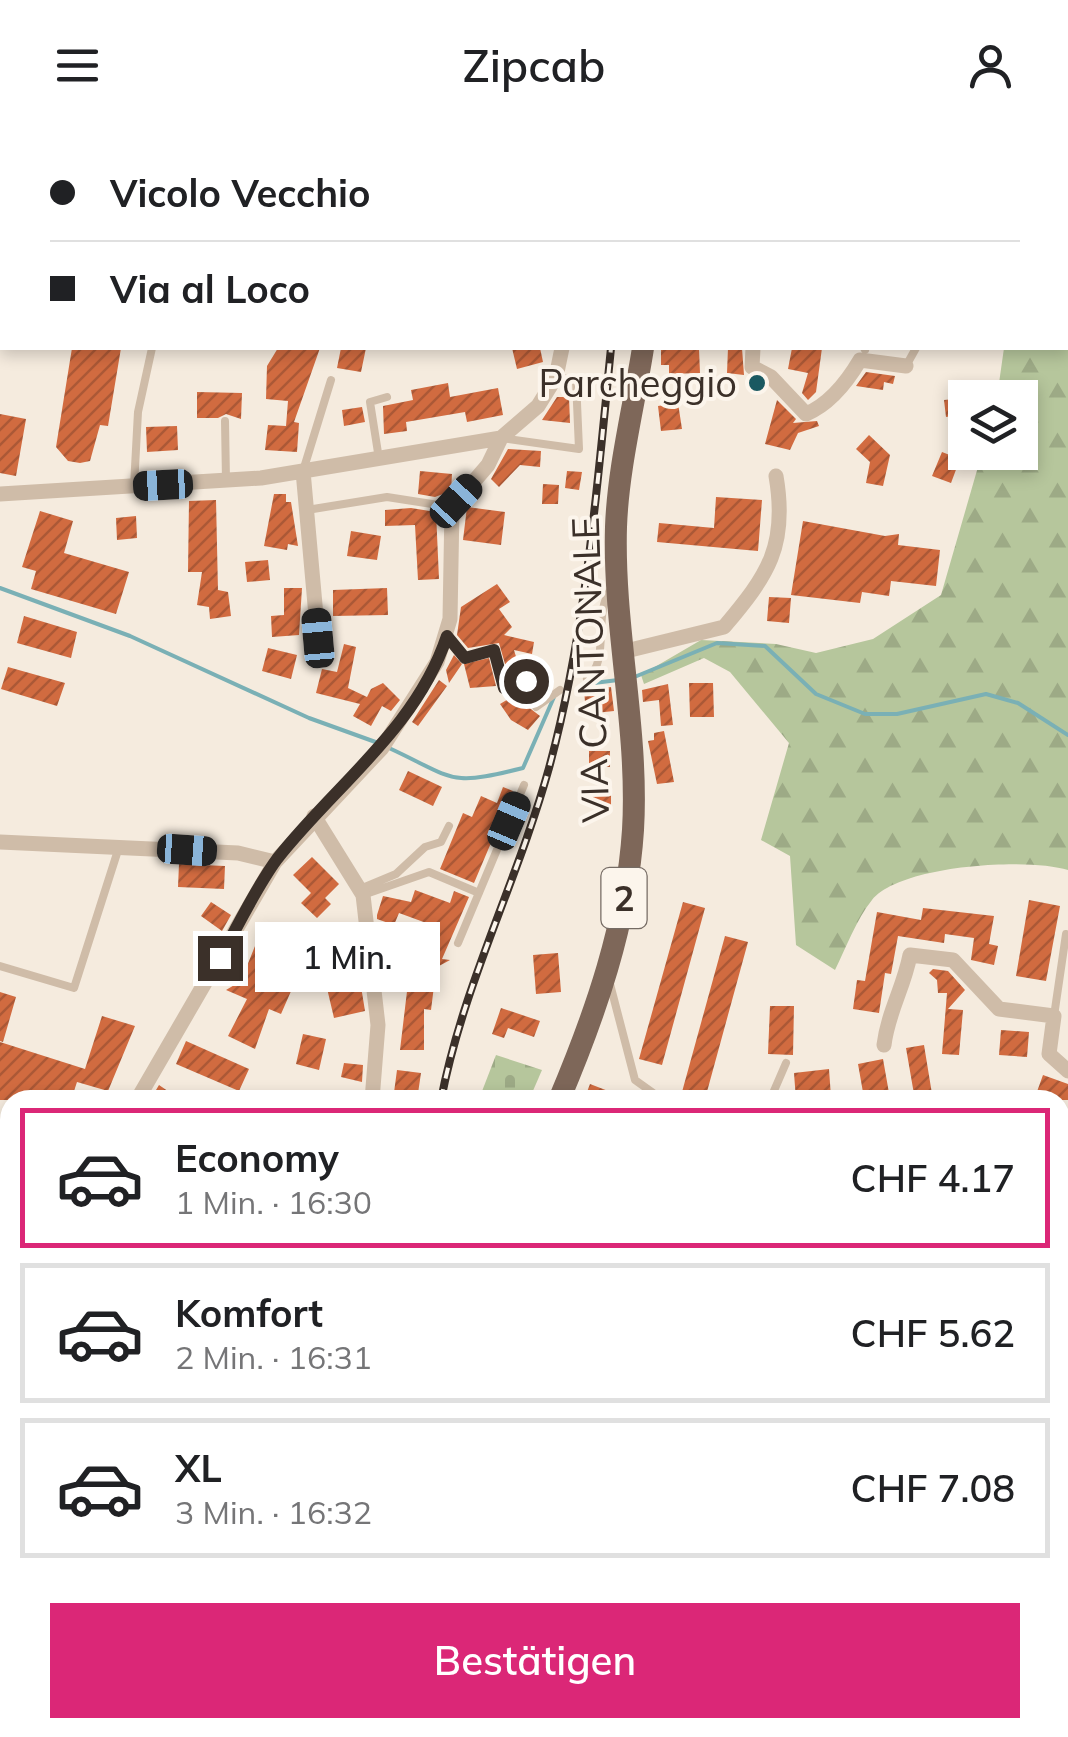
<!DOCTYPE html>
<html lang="de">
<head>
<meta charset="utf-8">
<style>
  body { margin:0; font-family:Mulish,sans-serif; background:#f2f2f2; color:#202124; height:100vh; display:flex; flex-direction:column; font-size:38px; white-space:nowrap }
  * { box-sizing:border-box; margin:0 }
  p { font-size:32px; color:#757577 }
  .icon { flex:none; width:55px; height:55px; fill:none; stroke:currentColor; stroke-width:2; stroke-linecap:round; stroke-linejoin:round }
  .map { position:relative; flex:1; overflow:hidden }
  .sheet { position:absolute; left:0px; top:960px; width:1070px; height:648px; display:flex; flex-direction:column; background:#fff; border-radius:30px 30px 0 0; box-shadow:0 5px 15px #0003 }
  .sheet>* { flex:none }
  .hud { position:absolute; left:0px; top:0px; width:1070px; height:220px; box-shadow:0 5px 15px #0003; display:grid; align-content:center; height:220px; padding:0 50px; background:#fff }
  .fabs { position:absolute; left:948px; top:250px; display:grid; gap:20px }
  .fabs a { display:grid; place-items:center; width:90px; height:90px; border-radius:0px; background:#fff; box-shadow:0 5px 15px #0003; font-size:50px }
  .end { position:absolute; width:45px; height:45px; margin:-22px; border:12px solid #3b3029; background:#fff; box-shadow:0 0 0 5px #fff }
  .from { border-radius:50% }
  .bubble { position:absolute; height:70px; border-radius:0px; background:#fff; box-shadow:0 5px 15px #0003; font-size:32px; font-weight:600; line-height:70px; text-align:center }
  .car { position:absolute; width:30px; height:60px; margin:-30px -15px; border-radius:12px; box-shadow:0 0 8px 2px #0007; background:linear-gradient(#222 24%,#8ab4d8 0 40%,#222 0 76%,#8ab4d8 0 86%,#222 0) }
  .hud b { display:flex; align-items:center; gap:35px; height:95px; font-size:38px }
  .hud b+b { border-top:2px solid #e0e0e0 }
  .hud i { width:25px; height:25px; background:#202124 }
  ul { padding:18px 0 0; list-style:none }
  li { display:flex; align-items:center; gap:30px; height:140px; margin:0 20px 15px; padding:0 30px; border:5px solid #e0e0e0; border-radius:0px }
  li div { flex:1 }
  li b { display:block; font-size:38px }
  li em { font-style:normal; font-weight:600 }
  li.current { border-color:#db2777 }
  li>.icon { width:90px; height:90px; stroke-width:1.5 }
  .cta { display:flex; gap:20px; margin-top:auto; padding:20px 50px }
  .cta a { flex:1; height:115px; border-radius:0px; background:#db2777; color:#fff; font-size:40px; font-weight:600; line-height:115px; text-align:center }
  header { display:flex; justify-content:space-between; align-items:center; height:130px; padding:0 50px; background:#fff; font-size:45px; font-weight:600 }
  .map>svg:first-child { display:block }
  .forest { fill:url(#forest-firs) }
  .cemetery { fill:url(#cemetery-stones) }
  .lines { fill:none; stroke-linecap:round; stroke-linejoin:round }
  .stream { stroke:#7ab0b5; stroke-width:4 }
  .building { fill:url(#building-hatch) }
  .service { stroke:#cfbca8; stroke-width:8 }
  .minor { stroke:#cfbca8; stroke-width:15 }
  .primary { stroke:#7e6759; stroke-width:22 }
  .rail-casing { stroke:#3b3029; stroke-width:8 }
  .rail { stroke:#fcf5ec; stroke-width:4; stroke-dasharray:11; stroke-linecap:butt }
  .route { stroke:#3b3029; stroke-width:12 }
  .poi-dot { fill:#1a5961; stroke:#fcf5ec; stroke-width:4 }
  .labels { text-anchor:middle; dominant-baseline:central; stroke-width:8; stroke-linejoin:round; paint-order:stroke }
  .shield { fill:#fcf5ec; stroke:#756b64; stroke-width:2.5 }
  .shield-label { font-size:35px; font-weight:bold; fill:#3b3029 }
  .poi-label { font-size:38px; fill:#3b3029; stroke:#fcf5ec; text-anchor:end }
  .street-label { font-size:38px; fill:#3b3029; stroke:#fcf5ec }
</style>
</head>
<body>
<header><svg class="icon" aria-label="menu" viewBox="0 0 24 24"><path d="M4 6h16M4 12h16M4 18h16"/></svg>Zipcab<svg class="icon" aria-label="person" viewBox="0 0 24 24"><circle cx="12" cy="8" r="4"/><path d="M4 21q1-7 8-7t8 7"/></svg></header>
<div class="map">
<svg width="1068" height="1607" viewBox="0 0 1068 1607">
  <defs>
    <pattern id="forest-firs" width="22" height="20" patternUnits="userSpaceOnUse" patternTransform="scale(2.5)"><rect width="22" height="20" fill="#b6c69c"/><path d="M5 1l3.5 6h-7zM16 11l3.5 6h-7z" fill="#9daa86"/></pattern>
    <pattern id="cemetery-stones" width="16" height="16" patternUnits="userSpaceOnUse" patternTransform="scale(2.5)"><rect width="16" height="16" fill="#b6c69c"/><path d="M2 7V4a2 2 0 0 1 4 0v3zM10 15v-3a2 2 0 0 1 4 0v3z" fill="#9daa86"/></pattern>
    <pattern id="building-hatch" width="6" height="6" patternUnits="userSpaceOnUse" patternTransform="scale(2.5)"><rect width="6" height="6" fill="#d16b40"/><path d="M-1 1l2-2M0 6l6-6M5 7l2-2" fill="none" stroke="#ab5836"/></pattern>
  </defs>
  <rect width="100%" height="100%" fill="#f5ebde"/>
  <path class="forest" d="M991,0h77v740c-40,-13 -169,-5 -196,30 -16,20 -26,48 -37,70l-39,-25 -6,-89 -29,-16 28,-97 -59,-71 -26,-14 -60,26 -3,-9 60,-35 75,4 40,9 57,-14 68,-44 41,-142 38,-1v-54l-23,-1 7,-49h64v-216z
    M237,1598h119l-4,9h-132z
    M739,1598h79l2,9h-77z"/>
  <path class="cemetery" d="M496,925l46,15 -13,30 -50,-1z"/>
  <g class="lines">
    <path class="stream" d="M0,458l130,48 179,82 72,26
      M632,548l85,-35 48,3 51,48 49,20h32l89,-20 32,9 50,32
      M586,554l32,-4
      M389,618c67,31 58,39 134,20l31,-71
      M0,1339l10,2
      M794,1598l1,9"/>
  </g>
  <path class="building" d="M72,218h49l-13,78 -8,-1 -10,36 -10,2 -12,-2 -12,-14z
    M278,218h42l-26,74 5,1 -2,29 -32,-2 3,-25 18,1 2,-25 -22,-2 1,-33z
    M341,218h25l-5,24 -24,-4z
    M512,218h28l3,14 -26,7z
    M661,218l38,1 1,24 -31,1v-9h-8z
    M728,218h14l2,27 -17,-2z
    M792,218h30l-6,44 -8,8 -6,-7 6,-20 -20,-4z
    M866,242l29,4 -2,8 -9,-2 -1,8 -27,-4z
    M448,253l2,14 48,-9 5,27 -36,7 -2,-10 -59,10 1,9 -23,3 -1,-28 30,-6 -2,-10z
    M197,262l45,1 -1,26 -15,-5 -8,4h-21z
    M557,267h12l1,26 -28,-3z
    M965,268v16l-19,3 -2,-17z
    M777,270l19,19 -3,4 24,-2 2,5 -21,7 -8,17 -25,-6z
    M678,273l4,26 -21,2 -3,-25z
    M362,277l3,15 -21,4 -2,-16z
    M0,284l26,5 -10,57 -16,-3z
    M177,296l1,24 -31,2 -1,-25z
    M869,305l21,20 -7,31 -17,-3 4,-21 -14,-13z
    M508,319l33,2 -1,16 -20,-2 -21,22 -8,-8z
    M942,322l18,7 -9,24 -19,-7z
    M420,341l32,3 -1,17 -16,6 -17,-3z
    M567,341l15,1 -3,18 -14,-2z
    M543,354l16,1 -1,19h-16z
    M274,364h12v8h5l7,44 -10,-2 -1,6 -23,-4z
    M716,367l46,3 -4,51 -101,-9 2,-19 55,5z
    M216,370l2,90 10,2 3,24 -21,3 -1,-12 -12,-2 5,-33h-14l1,-71z
    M467,377l38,5 -4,33 -38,-5z
    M411,378l25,4 3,67 -21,1 -3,-55 -30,1v-16z
    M40,381l33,10 -9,32 65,19 -13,42 -85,-25 5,-18 -14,-4z
    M136,386l1,22 -20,2 -1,-22z
    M803,391l82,15 14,-2 -1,11 42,5 -4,36 -45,-5 -2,15 -27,-4 -2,11 -69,-8z
    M351,401l30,5 -4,24 -30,-4z
    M268,430l2,20 -23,2 -2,-20z
    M497,454l13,18 -11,7 13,18 -8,8 30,7 -2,12 -18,-4 7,23 -12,5 -10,-35 -31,5 -11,-13 4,-28z
    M284,458h18l-3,47 -27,2 -1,-21 13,-1z
    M387,458l1,27 -55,1v-26z
    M769,467l22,1 -2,25 -22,-2z
    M24,486l53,16 -6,26 -54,-15z
    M344,514l12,3 -8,41 19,9 4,-8 12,-6 17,17 -9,11 -9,-5 -11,20 -18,-10 7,-12 -44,-11 6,-24 15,3z
    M268,518l29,7 -6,24 -29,-8z
    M454,525l8,9 -13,19 -3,-13z
    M489,528l7,28 -26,2 -6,-24z
    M8,537l57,16 -8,23 -56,-17z
    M543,548l6,11 -22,17 13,10 -12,14 -17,-10 -11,-16z
    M439,550l8,6 -29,40 -6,-4z
    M689,553h24l1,34h-24z
    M668,554l5,41 -12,1 -2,-26 -16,2 -1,-12z
    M611,557l3,24 -28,3 -2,-24z
    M664,601l10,51 -17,2 -9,-43 6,-1v-7z
    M589,621h21v16l-21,-1z
    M408,641l34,16 -9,19 -34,-16z
    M503,657l10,4 -39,92 -34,-14 23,-56 9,4 9,-21 16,7z
    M590,657h21v20h-21z
    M312,727l27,27 -14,14 6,6 -14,14 -16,-15 10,-10 -18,-18z
    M179,734l46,2 -1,23 -46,-2z
    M415,760l35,13 4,-12 15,6 -27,62 8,1 -42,23 1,-9 -13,-5 29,-7 1,-17 6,3 8,-20 -41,-15 -5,12 -17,-6v-4l6,-19 28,6z
    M1029,770l31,6 -14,75 -30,-5z
    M211,772l20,13 -9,16 -21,-15z
    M683,772l22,6 -43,157 -23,-6z
    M923,778l71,8 -5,28 9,2 -4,19 -23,-5 3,-22 -29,-4 -1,9 -46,-7 -7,38 -6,-1 -6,40 -26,-4 4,-29 8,1 12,-69 44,8z
    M353,798l3,29 -25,2 -3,-29z
    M259,806l47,21 -25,57 -12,-5 -14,40 -27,-13 19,-37 -21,-9 15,-9z
    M725,806l23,6 -43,157 -23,-7z
    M397,810l25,10 -30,3z
    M558,823l3,39 -25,2 -3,-39z
    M358,838l7,43 -31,7 -8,-34 29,-6z
    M933,839l15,2 17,19 -17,19 15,1 -4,45 -17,-1 5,-61h-9l-1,-13 -8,-7z
    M408,853l26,3 -3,24 -7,-1v41h-24z
    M0,862l16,5 -13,45 -3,-1z
    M770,876h24l-1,49 -25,-1z
    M501,878l39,13 -6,16 -26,-9 -4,10 -12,-4z
    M102,886l33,10 -27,65 -31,-9 -6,18h-71v-58l85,27z
    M1001,900l28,2 -2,25 -28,-2z
    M303,904l23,5 -7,31 -23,-6z
    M186,911l63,28 -10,22 -63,-27z
    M924,915l9,55h-18l-9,-52z
    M883,929l6,34 -25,5 -6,-34z
    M344,933l19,2 -1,17 -21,-5z
    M829,939l2,28 -35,3 -2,-27z
    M397,940l24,3 -4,27h-24z
    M1043,945l25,9v16h-34z
    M590,954l39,15v1h-45z
    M159,955l22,15h-31z"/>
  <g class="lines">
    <path class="service" d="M864,218l1,2
      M906,236l10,-18
      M225,291l1,60
      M501,308l78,11 -3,-69 -20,-3
      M379,329l-9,-57 17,-5
      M303,341l28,-91
      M134,356l4,-74 14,-64
      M307,380l80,-13 64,10
      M447,505l18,22 29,-8 10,39 22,-7 8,-19
      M587,549c24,-19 5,-64 24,-90
      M536,577l24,-17
      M360,759l36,-15 29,-27 16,-5 8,-16
      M363,765l66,-23 50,21
      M458,813l66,-158
      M0,836l74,22 45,-141
      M610,854l25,96 28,20
      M1054,886l12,-82
      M770,970l16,-37
      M1060,1006l8,3"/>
    <path class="minor" d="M519,0v2
      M836,0l2,2
      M753,218l-1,19 19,10 35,37c24,-10 41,-32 54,-54l46,6
      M303,341l15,167
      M0,364l261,-16 240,-40 37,-32 18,-29 6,-29
      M622,522l102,-25c44,-52 64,-81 52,-151
      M314,686l49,79 15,130 -6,75
      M0,712l238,11 37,9
      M884,915c4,-33 20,-58 26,-90l43,5 46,49 55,7 -5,38 19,17
      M137,970l138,-238 107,-114 55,-86 13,-43 2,-112 36,-42 13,-27
      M1060,1196l8,-29
      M1060,1297l8,4
      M0,1350l10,2
      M671,1607l4,-9
      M885,1607l1,-9
      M970,1607l2,-9"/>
    <path class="primary" d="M627,0l6,2
      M559,970c36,-85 68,-176 74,-270 6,-100 -20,-202 -17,-303 2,-59 18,-121 27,-179
      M710,1598l3,9"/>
    <g class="rail-casing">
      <path id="rail" d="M616,0l1,2
        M441,970c22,-115 77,-220 108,-332 37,-136 48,-281 62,-420
        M372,1607l5,-9"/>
    </g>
    <use href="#rail" class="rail"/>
  </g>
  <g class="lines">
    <path class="route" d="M220,828c18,-32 35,-69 57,-99 58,-74 139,-130 170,-223l18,22 29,-8 10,38 22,-7"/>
  </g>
  <circle class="poi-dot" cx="757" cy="253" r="10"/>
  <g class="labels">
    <rect class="shield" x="601.5" y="738" width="45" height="60" rx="8"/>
    <g class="shield-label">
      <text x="624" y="768">2</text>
    </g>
    <g class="poi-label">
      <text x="737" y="253">Parcheggio</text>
    </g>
    <g class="street-label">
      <text transform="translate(590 540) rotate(-92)">VIA CANTONALE</text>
    </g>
  </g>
</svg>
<div class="fabs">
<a><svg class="icon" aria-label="layers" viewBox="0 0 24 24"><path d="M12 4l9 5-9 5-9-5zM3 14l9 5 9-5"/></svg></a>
</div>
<i class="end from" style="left:526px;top:551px"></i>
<i class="end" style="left:220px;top:828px"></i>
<div class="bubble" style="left:255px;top:792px;width:185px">1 Min.</div>
<i class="car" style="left:163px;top:355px;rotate:267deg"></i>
<i class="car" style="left:456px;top:371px;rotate:43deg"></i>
<i class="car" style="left:318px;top:508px;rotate:355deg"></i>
<i class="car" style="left:509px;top:691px;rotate:23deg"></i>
<i class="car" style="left:187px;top:720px;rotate:94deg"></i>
<div class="hud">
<b><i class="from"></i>Vicolo Vecchio</b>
<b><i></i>Via al Loco</b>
</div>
<section class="sheet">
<ul>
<li class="current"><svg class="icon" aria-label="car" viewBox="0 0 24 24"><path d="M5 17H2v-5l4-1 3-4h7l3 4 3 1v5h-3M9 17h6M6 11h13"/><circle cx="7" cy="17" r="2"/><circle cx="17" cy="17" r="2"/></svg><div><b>Economy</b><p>1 Min. · 16:30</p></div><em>CHF 4.17</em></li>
<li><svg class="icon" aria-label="car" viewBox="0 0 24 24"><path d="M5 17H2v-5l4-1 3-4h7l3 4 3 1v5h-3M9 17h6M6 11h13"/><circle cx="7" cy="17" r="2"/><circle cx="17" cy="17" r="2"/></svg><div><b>Komfort</b><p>2 Min. · 16:31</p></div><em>CHF 5.62</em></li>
<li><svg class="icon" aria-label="car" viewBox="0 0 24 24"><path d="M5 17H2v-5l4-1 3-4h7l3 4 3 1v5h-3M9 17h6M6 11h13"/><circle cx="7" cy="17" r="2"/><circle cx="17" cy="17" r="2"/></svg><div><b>XL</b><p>3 Min. · 16:32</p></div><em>CHF 7.08</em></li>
</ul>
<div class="cta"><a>Bestätigen</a></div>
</section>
</div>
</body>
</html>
